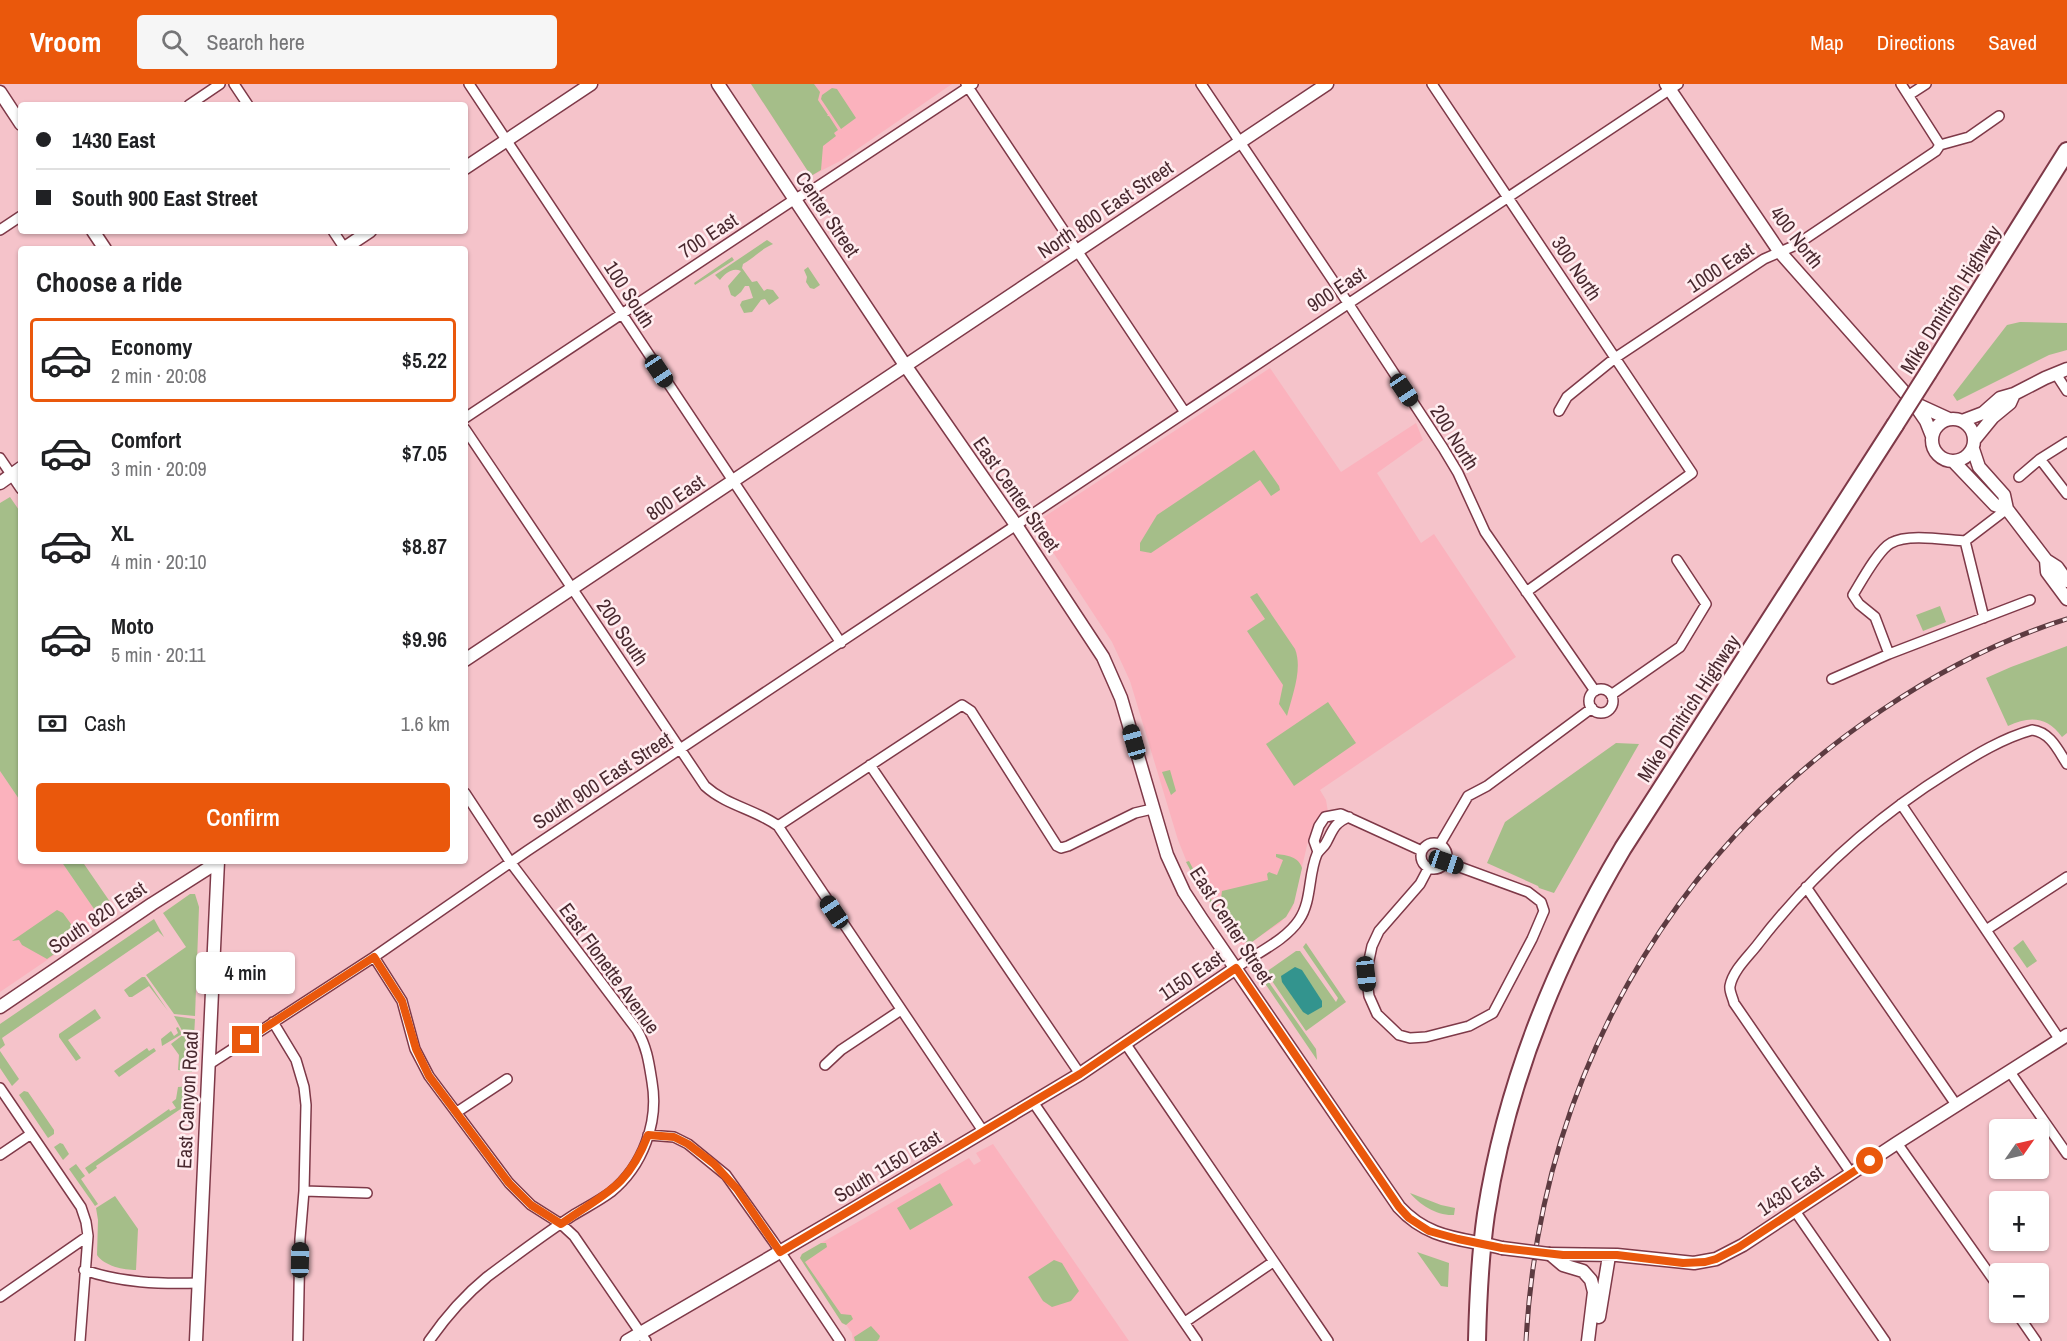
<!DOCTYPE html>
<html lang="en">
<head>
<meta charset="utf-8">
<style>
  body { margin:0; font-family:"Archivo Narrow",sans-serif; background:#f6f6f6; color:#202124; height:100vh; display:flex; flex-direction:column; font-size:22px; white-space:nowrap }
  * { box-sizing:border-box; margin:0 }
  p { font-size:20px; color:#757577 }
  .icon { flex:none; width:33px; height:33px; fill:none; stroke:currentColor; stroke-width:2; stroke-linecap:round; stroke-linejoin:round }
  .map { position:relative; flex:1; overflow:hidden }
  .details { position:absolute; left:18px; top:162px; width:450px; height:618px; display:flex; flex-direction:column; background:#fff; border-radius:6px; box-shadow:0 2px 4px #0004 }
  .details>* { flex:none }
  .banner { position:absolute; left:18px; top:18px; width:450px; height:132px; border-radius:6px; box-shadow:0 2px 4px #0004; display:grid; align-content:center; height:132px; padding:0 18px; background:#fff }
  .needle { width:39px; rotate:56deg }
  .controls { position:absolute; left:1989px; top:1035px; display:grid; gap:12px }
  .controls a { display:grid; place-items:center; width:60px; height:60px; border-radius:6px; background:#fff; box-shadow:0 2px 4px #0004; font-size:30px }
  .end { position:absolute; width:27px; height:27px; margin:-14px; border:8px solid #ea580c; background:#fff; box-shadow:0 0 0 3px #fff }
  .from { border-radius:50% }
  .bubble { position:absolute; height:42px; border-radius:6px; background:#fff; box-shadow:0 2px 4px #0004; font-size:20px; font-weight:600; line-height:42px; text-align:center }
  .car { position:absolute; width:18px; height:36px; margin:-18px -9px; border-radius:8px; box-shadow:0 0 4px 2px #0007; background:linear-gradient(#222 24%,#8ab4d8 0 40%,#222 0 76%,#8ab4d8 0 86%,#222 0) }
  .banner b { display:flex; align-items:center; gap:21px; height:57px; font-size:22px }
  .banner b+b { border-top:2px solid #e0e0e0 }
  .banner i { width:15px; height:15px; background:#202124 }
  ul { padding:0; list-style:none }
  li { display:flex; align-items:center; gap:18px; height:84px; margin:0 12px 9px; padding:0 6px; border:3px solid transparent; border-radius:6px }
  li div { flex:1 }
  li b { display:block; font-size:22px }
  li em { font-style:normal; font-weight:600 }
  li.on { border-color:#ea580c }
  li>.icon { width:54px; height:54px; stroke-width:1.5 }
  h2 { padding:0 18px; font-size:27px; line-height:72px }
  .pay { display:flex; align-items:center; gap:15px; height:66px; padding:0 18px; font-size:22px }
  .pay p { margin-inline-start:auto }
  .cta { display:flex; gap:12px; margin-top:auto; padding:12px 18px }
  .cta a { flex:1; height:69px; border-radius:6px; background:#ea580c; color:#fff; font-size:24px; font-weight:600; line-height:69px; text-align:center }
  header { display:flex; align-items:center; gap:36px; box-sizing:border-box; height:84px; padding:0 30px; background:#ea580c; color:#fff }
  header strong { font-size:28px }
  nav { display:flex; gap:33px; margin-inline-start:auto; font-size:21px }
  .search { width:420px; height:54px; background:#f6f6f6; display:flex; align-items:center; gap:15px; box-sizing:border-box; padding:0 21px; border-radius:6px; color:#757577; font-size:22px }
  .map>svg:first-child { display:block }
  .built { fill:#fbb2bd }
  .green { fill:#a5be89 }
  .water { fill:#33948e }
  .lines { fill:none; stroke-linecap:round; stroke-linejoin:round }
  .street-casing { stroke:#7e3948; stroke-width:12 }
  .secondary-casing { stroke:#7e3948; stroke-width:15 }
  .highway-casing { stroke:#7e3948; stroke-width:20 }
  .street { stroke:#fff; stroke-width:9 }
  .secondary { stroke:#fff; stroke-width:12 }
  .highway { stroke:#fff; stroke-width:16 }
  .rail-casing { stroke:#5d3b41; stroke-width:5 }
  .rail { stroke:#ffedf0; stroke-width:3; stroke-dasharray:9; stroke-linecap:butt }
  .secondary-bridge-casing { stroke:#7e3948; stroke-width:15; stroke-linecap:butt }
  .highway-bridge-casing { stroke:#7e3948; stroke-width:20; stroke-linecap:butt }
  .secondary-bridge { stroke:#fff; stroke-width:12 }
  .highway-bridge { stroke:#fff; stroke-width:16 }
  .route { stroke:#ea580c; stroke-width:8 }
  .labels { text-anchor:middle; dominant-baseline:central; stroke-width:5; stroke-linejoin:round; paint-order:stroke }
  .street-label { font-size:20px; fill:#49292f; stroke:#ffedf0 }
</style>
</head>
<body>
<header>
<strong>Vroom</strong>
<div class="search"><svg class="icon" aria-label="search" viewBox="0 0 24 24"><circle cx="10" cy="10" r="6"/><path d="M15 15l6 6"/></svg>Search here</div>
<nav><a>Map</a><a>Directions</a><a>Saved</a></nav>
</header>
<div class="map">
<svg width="2067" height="1257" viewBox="0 0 2067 1257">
  <rect width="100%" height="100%" fill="#f5c3ca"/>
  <path class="built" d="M751,0h201l-112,77 -29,15z
    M1270,284l71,104 75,-49 7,17 -46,33 44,70 13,-9 82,123 -196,133 6,10 2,12 -11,8 -7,13 -18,76 -12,14 -35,23 -9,-4 -46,-72 -12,-30 -48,-159 -18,-39 -73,-111v-6l5,-8z
    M0,687l21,31v59h40l42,61 -103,70z
    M993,1060l136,197h-276l-1,-8 -7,-10h-3l-42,-65 2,-4 167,-96 5,7 7,-4 -5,-8z"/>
  <path class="green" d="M751,0h63l6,8 -2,8 10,15 -1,1h2l9,14 -4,3 2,3 -13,10 -2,24 -10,6z
    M832,4l5,1 19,29 -15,11 -20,-30 1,-4z
    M767,156l6,4c-12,5 -19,14 -30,20l-1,4 10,14 5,-1 7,10 3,-2 6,1 6,8 -10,7 -4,-6 -4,1 -9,12 -8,1 -4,-8 2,-4 11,-3 -4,-12h-4l-4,6 -6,5 -4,-2 -3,-9 13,-15c-9,-4 -16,3 -21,9l-5,-5z
    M732,173l2,3 -39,25 -1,-2z
    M808,183l12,18 -6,4 -4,-1 -4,-6 1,-5 -3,-7z
    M2020,238l47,1v27l-18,5 -92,46 -4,-6 54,-70z
    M1254,366l25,36 1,4 -9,6 -11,-16 -109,73 -11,-2v-8l17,-28z
    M10,413l11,16v289l-21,-31v-268z
    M1257,509l38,56c8,20 -3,47 -8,67l-8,-12 4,-19 -36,-54 18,-12 -15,-22z
    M1940,522l6,16 -23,9 -7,-16z
    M2067,562v87l-5,4c-15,-21 -33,-21 -54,-11l-22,-48 25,-11z
    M1328,618l28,41 -62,43 -28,-42z
    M1616,659l23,1 -85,149 -15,-5 -1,-2 -51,-23 18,-41z
    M1170,686l6,21 -5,4 -9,-23z
    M1276,770c11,1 23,3 26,14l-8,35 -8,14 -38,28 -28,-39 2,-15 46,-11 -1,-6 2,-2 8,3 6,-15 -7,-3z
    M61,777h21l35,51 -14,10z
    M1189,777l12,23 38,57 -1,2 -39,-57 -13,-24z
    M190,810h5l4,13 -4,109 -21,-2 -28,-39 40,-28 -23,-34z
    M57,826l6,3 16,22 -1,3h-4l1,2 -28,19 -25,-14 -3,-5 -7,1z
    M154,835l10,18 -6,-6 -156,107 3,7 -5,4v-25z
    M2023,856l14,21 -10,7 -14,-20z
    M1306,859l40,59 -40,29 -40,-59 30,-21h4l36,51 2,-4 -35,-51z
    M1261,887l55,78 1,11 -55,-81 -3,-7z
    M142,893h3l23,34 -19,-25 -17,11h-3l-5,-7z
    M95,925l6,9 -33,22 13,18 -5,3 -17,-24v-3z
    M174,932l21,3 -3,53 -14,-2 1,-15 -8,-11 13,-10z
    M178,943l4,7 -20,12 -1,-7 10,-8 3,5 4,-3 -2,-5z
    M147,964l2,3 5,-3 2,3 -37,26 -5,-6z
    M0,967l19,28 -7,7 -12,-18z
    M192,1002l-1,16 -95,64 1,2 -8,6 -4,-6 84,-59 1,2 6,-3 -4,-6 4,-3 2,-12z
    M24,1007l4,1 26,38v4l-6,4 -29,-43z
    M60,1059l3,1 6,10 -6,6 -9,-13z
    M76,1080l9,12 -4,3 17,25 -3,2 -26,-37z
    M940,1099l13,22 -43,25 -13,-22z
    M1410,1109l31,12 14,3 -1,7c-17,1 -34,-10 -44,-22z
    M115,1112l23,33 -2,41c-12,0 -32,-4 -39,-15l1,-35 -2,-12z
    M821,1159h5l1,4 -22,15 36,52 10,1 2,4 -7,6 -4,-2 -42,-65 2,-4z
    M1417,1168l32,11 -1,24 -7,-1z
    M1054,1176l8,3 17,28 -8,10 -19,6 -9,-6 -15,-24z
    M871,1242l9,10 -1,3 -2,2h-22l-1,-4z"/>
  <path class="water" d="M1295,883l7,3 20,31v6l-14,8 -5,-3 -21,-30 -1,-6z"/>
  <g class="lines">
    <g class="street-casing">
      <path id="street" d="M234,0l14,21
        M469,0l372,559
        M966,0l218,327
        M1201,0l147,219 95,145 15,25 27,59 110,159
        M1432,0l260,389 -166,119
        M1901,0l39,61
        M1909,11l17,-11
        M189,21l31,-21
        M1940,61l29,-8 30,-21
        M0,146l21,-14
        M333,147l12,18
        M2056,290l11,17
        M1559,327l8,-14 48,-39 149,-99 32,-14 140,-94 4,-6
        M465,334l330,-219 22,-12 156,-103
        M465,345l240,357c22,20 50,23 73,40l205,305
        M0,374l21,31
        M2040,375l27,35
        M2019,393l21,-18 27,-17
        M1965,457l19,77
        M1889,570l-14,-37 -16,-13 -6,-9c8,-13 25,-45 38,-52 17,-10 55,-3 74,-2l42,-32
        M1832,595l57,-25 141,-54
        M1589 617a12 12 0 1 1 24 0a12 12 0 1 1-24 0Z
        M1611,611l69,-48 26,-43 -29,-44
        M870,681l210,309
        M1901,720l159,236
        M778,742l184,-121 9,6 86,135 4,2 7,-2 67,-33 17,-4
        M1421 772a13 13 0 1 1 26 0a13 13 0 1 1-26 0Z
        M1440,760l28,-48 19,-10 105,-78
        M1318,768l-4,-11 5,-15 6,-9 16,-3 81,37
        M1429,783l-9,17 -41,47 -7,15 -6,28 3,22 8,18 22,21 11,3 16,-1 43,-11 24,-13 39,-74 12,-28 -3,-9 -13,-10 -82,-30
        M1806,803l151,219
        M1986,846l81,-53
        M374,873l28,44 13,48 14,27 80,107 22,22 30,19 13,12 72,105
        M1236,884c20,-15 49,-27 63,-48 13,-19 9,-45 18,-66 2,-4 7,-7 9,-11 7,-13 8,-20 23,-26
        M273,938l23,38 8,27 2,18 -2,86 -4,48 -2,102
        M1125,959l203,298
        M208,981l166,-108 153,-106 1151,-767
        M825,981l16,-15 60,-40
        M2010,988l57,82
        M0,1004l81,119 5,15 2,14 -8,105
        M1033,1018l164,239
        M457,1028l50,-33
        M648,1051l26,2 14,7 38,31 47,66 67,100
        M1897,1059l103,146
        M0,1071l31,-21
        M1851,1089l-117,-170c-1,-5 -5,-12 -4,-17 3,-16 19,-30 28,-42 53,-69 118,-127 192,-173 25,-16 53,-33 82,-41 18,2 26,20 35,34
        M304,1107l63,2
        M1795,1127l90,130
        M84,1186c38,13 74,14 114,13
        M0,1213l88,-61
        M2016,1228l20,29
        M1185,1238l88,-60
        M429,1257c16,-23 36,-46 58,-64 28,-21 56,-42 85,-61 13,-8 27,-15 39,-24 32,-26 48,-70 41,-110 -3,-19 -5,-35 -15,-52l-126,-167 -46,-70"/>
    </g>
    <g class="secondary-casing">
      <path id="secondary" d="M718,0l187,281 111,160 87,132 18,41 46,157 17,37 17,26 198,289c30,33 63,31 103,41
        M1666,0l113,167 134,151 13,19 6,15
        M0,8l21,32
        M465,84l126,-84
        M93,147l12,18
        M343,165l27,-18
        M1914,319l35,16
        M1932 356a21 21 0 1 1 42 0a21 21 0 1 1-42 0Z
        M1962,337l21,-8 17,-15 14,-4 31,-16 22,-9
        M1975,355l18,-22 17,-14 4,-9
        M1973,365l6,18 25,28 3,14 39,51 11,7 10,14
        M1954,378l41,43 12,4
        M0,399l21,-15
        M2046,476l1,12 20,27
        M465,576l862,-576
        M0,923l152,-103 66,-42
        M1549,1170l68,1 77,8 22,-4 27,-14 154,-102 170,-108
        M1550,1170l13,11 20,6 8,9 3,12 -6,49
        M1599,1233l10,-61
        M196,1257l22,-480
        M627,1257l228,-133 225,-134 156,-106"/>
    </g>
    <g class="highway-casing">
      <path id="highway" d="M1928,289l139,-222
        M1477,1257c1,-43 3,-85 9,-127 20,-130 70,-253 137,-366l272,-423"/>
    </g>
    <use href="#street" class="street"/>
    <use href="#secondary" class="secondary"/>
    <use href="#highway" class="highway"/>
    <g class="rail-casing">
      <path id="rail" d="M1526,1257c14,-258 140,-486 356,-631 56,-38 120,-71 185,-91"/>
    </g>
    <use href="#rail" class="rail"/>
    <g class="secondary-bridge-casing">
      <path id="secondary-bridge" d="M1502,1164l47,6"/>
    </g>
    <g class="highway-bridge-casing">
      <path id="highway-bridge" d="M1895,341l33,-52"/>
    </g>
    <use href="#secondary-bridge" class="secondary-bridge"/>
    <use href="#highway-bridge" class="highway-bridge"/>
  </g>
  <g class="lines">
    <path class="route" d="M246,956l128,-83 28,44 14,48 13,27 80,107 22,22 30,19c43,-31 66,-35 87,-89l26,2 14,7 26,20 23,25 43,63 300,-178 156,-106 163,239 10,11 20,13 29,8 44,9 61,7h54l66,8 22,-1 11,-3 23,-12 131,-86"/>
  </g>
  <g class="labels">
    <g class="street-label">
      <text transform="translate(1105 125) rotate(-34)">North 800 East Street</text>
      <text transform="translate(828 130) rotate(56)">Center Street</text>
      <text transform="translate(708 151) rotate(-33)">700 East</text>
      <text transform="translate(1797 153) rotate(52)">400 North</text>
      <text transform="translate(1720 183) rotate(-33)">1000 East</text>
      <text transform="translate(1577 184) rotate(56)">300 North</text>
      <text transform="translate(1336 205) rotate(-33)">900 East</text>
      <text transform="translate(630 210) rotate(57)">100 South</text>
      <text transform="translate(1950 215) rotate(-58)">Mike Dmitrich Highway</text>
      <text transform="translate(1455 353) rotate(58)">200 North</text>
      <text transform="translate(1017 410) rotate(55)">East Center Street</text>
      <text transform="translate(675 413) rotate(-34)">800 East</text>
      <text transform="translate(623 548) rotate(56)">200 South</text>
      <text transform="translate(1688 624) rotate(-57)">Mike Dmitrich Highway</text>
      <text transform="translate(602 696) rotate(-33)">South 900 East Street</text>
      <text transform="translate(97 833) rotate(-34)">South 820 East</text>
      <text transform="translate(1232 841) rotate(57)">East Center Street</text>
      <text transform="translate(610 884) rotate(54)">East Flonette Avenue</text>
      <text transform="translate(1191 891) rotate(-34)">1150 East</text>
      <text transform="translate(187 1016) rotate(-87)">East Canyon Road</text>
      <text transform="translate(887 1082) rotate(-31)">South 1150 East</text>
      <text transform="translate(1790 1106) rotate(-34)">1430 East</text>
    </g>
  </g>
</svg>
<div class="controls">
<a><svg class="needle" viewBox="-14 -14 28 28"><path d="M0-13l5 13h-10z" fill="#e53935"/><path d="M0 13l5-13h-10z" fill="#757577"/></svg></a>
<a>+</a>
<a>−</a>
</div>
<i class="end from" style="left:1870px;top:1077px"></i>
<i class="end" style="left:246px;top:956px"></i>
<div class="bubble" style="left:196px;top:868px;width:99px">4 min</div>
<i class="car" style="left:659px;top:287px;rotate:146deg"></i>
<i class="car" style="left:1404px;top:306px;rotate:146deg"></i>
<i class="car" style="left:1134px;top:658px;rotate:344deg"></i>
<i class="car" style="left:1446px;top:778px;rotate:109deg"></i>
<i class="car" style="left:834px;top:828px;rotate:326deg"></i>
<i class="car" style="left:1366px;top:890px;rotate:174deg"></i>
<i class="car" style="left:300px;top:1176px;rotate:1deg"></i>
<div class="banner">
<b><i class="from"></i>1430 East</b>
<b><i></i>South 900 East Street</b>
</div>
<section class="details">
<h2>Choose a ride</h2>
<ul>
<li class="on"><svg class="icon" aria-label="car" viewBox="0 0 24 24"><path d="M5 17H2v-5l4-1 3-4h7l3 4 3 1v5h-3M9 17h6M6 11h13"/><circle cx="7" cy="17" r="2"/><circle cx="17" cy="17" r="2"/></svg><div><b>Economy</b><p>2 min · 20:08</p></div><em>$5.22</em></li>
<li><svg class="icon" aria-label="car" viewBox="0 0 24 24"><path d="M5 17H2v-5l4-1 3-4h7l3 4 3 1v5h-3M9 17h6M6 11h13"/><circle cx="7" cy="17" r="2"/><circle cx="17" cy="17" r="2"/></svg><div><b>Comfort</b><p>3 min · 20:09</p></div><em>$7.05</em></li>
<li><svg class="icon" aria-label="car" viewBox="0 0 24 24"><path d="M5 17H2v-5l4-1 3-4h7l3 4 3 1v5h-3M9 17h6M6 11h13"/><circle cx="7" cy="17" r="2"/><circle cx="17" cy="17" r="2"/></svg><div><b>XL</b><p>4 min · 20:10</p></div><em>$8.87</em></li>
<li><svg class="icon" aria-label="car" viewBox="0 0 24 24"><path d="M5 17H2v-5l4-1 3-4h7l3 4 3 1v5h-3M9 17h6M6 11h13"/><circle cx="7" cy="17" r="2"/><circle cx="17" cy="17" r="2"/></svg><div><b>Moto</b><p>5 min · 20:11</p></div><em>$9.96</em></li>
</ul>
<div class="pay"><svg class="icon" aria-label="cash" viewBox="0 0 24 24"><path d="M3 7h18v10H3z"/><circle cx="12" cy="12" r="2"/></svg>Cash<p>1.6 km</p></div>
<div class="cta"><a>Confirm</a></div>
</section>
</div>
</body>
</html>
